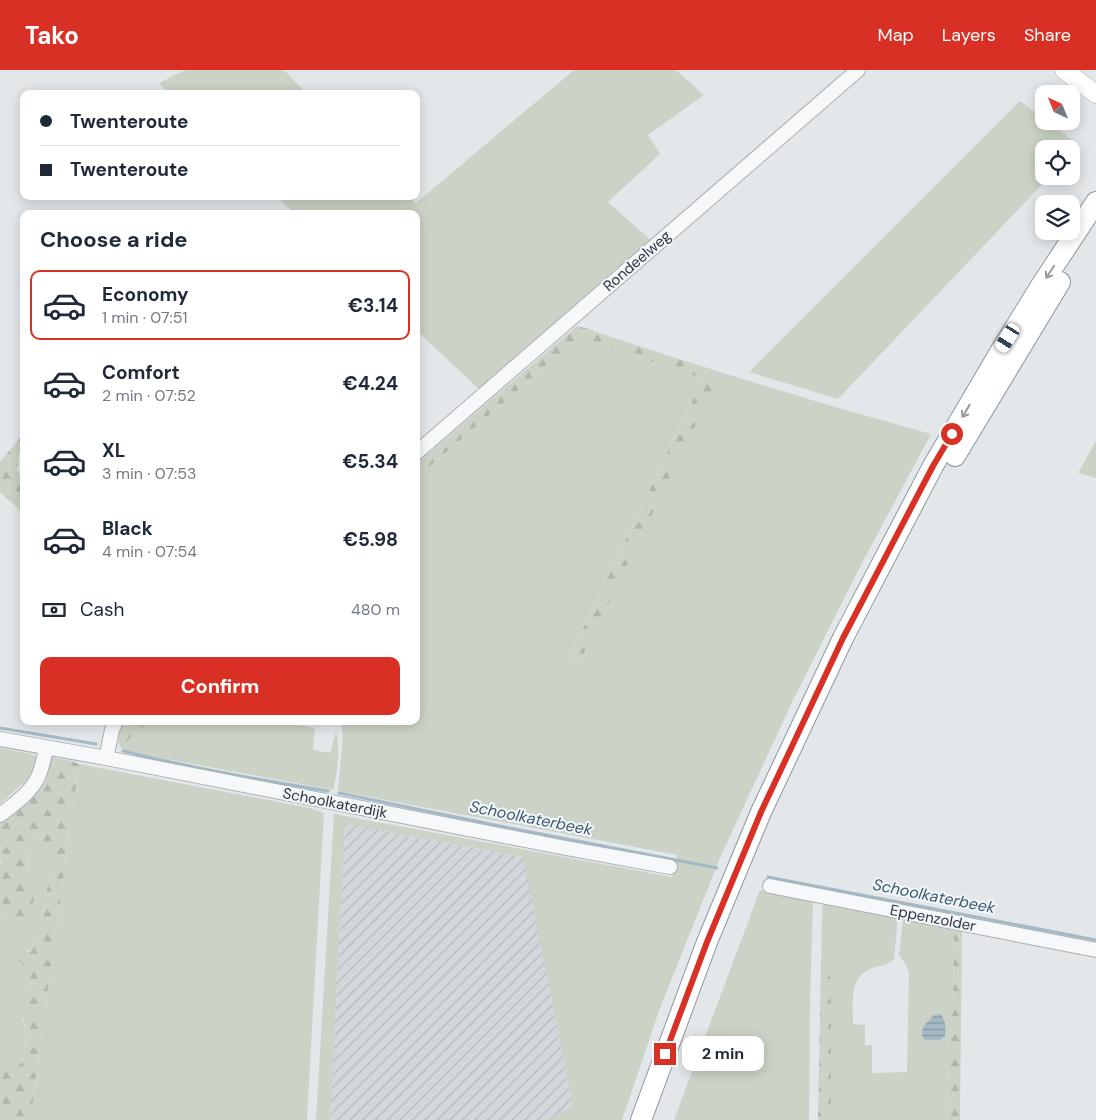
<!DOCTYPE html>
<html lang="en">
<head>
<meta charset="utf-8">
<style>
  body { margin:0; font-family:"DM Sans",sans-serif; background:#f6f6f7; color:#1f2937; height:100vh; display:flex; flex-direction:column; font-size:19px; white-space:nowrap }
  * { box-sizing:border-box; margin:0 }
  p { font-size:16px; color:#747a83 }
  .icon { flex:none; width:28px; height:28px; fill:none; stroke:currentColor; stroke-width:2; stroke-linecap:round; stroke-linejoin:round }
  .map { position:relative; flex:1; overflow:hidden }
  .details { position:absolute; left:20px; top:140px; width:400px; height:515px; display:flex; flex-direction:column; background:#fff; border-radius:10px; box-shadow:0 2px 12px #0003 }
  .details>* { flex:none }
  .guide { position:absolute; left:20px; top:20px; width:400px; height:110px; border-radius:10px; box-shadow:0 2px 12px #0003; display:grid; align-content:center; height:110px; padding:0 20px; background:#fff }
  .needle { width:32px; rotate:317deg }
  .fabs { position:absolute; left:1035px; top:15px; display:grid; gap:10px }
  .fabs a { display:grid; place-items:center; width:45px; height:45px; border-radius:10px; background:#fff; box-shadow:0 2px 12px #0003; font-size:25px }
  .end { position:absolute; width:22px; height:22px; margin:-11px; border:6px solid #d93025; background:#fff; box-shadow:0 0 0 2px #fff }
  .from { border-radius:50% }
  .bubble { position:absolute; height:35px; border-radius:10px; background:#fff; box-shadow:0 2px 12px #0003; font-size:16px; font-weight:700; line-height:35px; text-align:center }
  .car { position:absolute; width:15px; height:30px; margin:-15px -8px; border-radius:6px; box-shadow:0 0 4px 1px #0007; background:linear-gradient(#fff 24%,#345 0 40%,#fff 0 76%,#345 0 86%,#fff 0) }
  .guide b { display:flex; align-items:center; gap:18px; height:48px; font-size:19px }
  .guide b+b { border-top:1px solid #e0e1e3 }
  .guide i { width:12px; height:12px; background:#1f2937 }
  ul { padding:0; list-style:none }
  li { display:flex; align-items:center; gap:15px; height:70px; margin:0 10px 8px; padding:0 10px; border:2px solid transparent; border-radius:10px }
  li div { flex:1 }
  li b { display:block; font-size:19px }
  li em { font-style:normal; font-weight:700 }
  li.on { border-color:#d93025 }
  li>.icon { width:45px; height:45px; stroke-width:1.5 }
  h2 { padding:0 20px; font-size:22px; line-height:60px }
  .pay { display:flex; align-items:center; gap:12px; height:55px; padding:0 20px; font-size:19px }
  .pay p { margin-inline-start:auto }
  .primary-button { display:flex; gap:10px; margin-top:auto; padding:10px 20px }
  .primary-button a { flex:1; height:58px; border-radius:10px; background:#d93025; color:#fff; font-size:20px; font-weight:700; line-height:58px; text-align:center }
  header { display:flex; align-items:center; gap:30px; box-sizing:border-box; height:70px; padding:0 25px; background:#d93025; color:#fff }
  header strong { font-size:24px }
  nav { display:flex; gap:28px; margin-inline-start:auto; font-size:18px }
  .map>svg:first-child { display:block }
  .industrial { fill:url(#industrial-furrows) }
  .green { fill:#cbd3c6 }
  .forest { fill:url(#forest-firs) }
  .water { fill:url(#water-rules) }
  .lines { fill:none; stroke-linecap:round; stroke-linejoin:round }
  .stream { stroke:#a3b9c6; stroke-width:3 }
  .minor-casing { stroke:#a9afb4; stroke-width:16 }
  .major-casing { stroke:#a4adb5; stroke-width:19 }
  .highway-casing { stroke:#8d97a0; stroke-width:22 }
  .minor { stroke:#f6f8f9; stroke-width:14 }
  .major { stroke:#fff; stroke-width:18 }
  .highway { stroke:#fff; stroke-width:20 }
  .oneway { stroke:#969ba0 }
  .route { stroke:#d93025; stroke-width:6 }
  .labels { text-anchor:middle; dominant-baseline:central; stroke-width:4; stroke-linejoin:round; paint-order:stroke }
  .street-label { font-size:15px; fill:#2d3741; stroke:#f3f6f8 }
  .water-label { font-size:16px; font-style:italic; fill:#3b5b71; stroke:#f3f6f8 }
</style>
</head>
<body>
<header>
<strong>Tako</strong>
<nav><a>Map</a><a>Layers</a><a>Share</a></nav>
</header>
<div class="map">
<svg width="1096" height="1050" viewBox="0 0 1096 1050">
  <defs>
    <pattern id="industrial-furrows" width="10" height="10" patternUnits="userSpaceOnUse" patternTransform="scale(1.25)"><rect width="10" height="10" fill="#d2d7dc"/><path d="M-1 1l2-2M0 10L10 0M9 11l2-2" fill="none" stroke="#b5b9be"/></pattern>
    <pattern id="forest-firs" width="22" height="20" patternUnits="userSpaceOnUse" patternTransform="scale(1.25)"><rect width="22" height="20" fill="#cbd3c6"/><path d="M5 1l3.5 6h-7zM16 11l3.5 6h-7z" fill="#afb6ab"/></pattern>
    <pattern id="water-rules" width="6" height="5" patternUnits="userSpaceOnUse" patternTransform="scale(1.25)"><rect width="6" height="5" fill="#a3b9c6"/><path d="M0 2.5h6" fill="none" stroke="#8597a2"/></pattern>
  </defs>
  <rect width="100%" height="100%" fill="#e4e7ea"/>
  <path class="industrial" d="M345,754l179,33 49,249 -24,14h-219z"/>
  <path class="green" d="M185,0h99l23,24h-137l-11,-11z
    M574,0h102l28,25 -56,40 12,19 -52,48 46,41 -174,147 -64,-60v-116h-121l-19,-18h132l8,7z
    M1020,31l24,18v2h3l32,24 -8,8v-4h-27v27h6l-212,223 -89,-27z
    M589,259l7,3 -8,8 108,36 2,-11 10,3 -139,290 11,3 140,-289 105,32 106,30 -70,131 -67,133 -75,162 -60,151 -37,109h-73l24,-14 -50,-249 -178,-33 -15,296h-14l18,-306 338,63 5,-22 -339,-64 5,-56 -3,-14h17l25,4v-4h34v-243z
    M1096,371v37l-18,-5z
    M149,651h140v2l26,5 -2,22 17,3 6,-21c5,14 1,44 -3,58l-210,-39 6,-12z
    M0,678l31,6 9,4 -3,13 -37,33z
    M79,694l231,44 14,5 -17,307h-276l3,-29z
    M37,767l6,3 4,10 5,6 -8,53 -4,14 -6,11 -1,16 -15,3v5l8,12 6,14 -9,35 2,9 -1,7 2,10 -3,16 -5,5h-11l-7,-3v-144l5,1 29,-28c-2,-4 -5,-10 -6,-15 -1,-9 -1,-32 4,-39z
    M760,820l43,7 10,5 -3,102 -1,116h-135z
    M823,834l75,13 -4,42c-6,6 -11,6 -18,8 -28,7 -23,35 -23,57l12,1v20h7v28l35,-1 2,-99 -3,-8 -7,-10 4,-36 51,10 -1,79 -5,44 -2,68h-115v-142l-3,-8 -7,-7 1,-45z"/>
  <path class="forest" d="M577,256l12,3 -173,149v-14z
    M596,262l102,33 -2,11 -109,-36z
    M708,298l12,4 -15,34 -125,255 -11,-3z
    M24,363v16l-5,5 -2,16 7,11v33l-24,-22v-30z
    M123,651h26l-20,18 -6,12 -6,-11 2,-10z
    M51,687l21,4 7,3 -45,327 -3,29h-31v-57l7,3h11l5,-5 3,-16 -2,-10 1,-7 -2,-16 8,-23 1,-5 -6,-14 -8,-12v-5l4,-2 6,1 5,-2 1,-16 6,-11 4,-14 8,-53 -5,-6 -4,-10 -6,-3 -5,1c-5,7 -5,29 -4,38 1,6 5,12 6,18 0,22 -14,28 -34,25v-52l1,-3 -1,-5v-38l45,-38z
    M954,859l8,1 -2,190h-14l2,-68 5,-44z
    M821,893l7,7 3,8v142h-13z"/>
  <path class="water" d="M941,944c5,8 5,14 4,22l-5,4h-15c-8,-9 2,-18 9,-25z"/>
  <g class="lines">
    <path class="stream" d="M0,658l96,16
      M123,681c68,17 137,29 205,40
      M339,723l156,32 222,43
      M768,807l328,63"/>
    <g class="minor-casing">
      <path id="minor" d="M416,383l442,-383
        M0,669l106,19 460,90 104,19
        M106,688l6,-28 4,-9
        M0,745c13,-10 29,-21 37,-36 5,-10 7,-21 9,-31
        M770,816l326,64"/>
    </g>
    <g class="major-casing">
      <path id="major" d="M1064,0l32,24"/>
    </g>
    <g class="highway-casing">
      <path id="highway" d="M955,386l105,-174
        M641,1050l66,-178 54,-130 82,-174 90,-172 67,-114 42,-68 54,-82"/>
    </g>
    <use href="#minor" class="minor"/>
    <use href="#major" class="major"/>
    <use href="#highway" class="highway"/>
  </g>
  <defs><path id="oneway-shaft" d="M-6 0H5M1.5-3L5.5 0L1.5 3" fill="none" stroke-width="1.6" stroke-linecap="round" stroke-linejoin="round" transform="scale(1.25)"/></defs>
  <g class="oneway">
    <use href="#oneway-shaft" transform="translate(1050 202) rotate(123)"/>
    <use href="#oneway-shaft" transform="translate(966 341) rotate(120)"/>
  </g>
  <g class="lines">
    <path class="route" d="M665,984l42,-112 54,-130 82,-174 90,-172 19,-32"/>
  </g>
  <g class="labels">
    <g class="street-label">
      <text transform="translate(637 191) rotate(-41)">Rondeelweg</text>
      <text transform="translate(335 733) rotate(11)">Schoolkaterdijk</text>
      <text transform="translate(933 848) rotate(11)">Eppenzolder</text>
    </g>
    <g class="water-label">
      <text transform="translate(531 748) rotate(11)">Schoolkaterbeek</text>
      <text transform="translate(934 826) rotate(11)">Schoolkaterbeek</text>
    </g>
  </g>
</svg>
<div class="fabs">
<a><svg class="needle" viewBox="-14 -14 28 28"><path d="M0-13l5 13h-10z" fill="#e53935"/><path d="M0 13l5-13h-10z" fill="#747a83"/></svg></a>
<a><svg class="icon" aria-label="locate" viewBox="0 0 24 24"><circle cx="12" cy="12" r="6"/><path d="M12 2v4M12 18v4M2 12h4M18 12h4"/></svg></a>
<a><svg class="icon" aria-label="layers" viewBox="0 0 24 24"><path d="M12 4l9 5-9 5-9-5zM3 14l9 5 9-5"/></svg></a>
</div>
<i class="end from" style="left:952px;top:364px"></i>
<i class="end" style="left:665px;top:984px"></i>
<div class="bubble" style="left:682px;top:966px;width:82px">2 min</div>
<i class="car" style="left:1008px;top:268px;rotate:212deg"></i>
<div class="guide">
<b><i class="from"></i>Twenteroute</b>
<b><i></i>Twenteroute</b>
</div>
<section class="details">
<h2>Choose a ride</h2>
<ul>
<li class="on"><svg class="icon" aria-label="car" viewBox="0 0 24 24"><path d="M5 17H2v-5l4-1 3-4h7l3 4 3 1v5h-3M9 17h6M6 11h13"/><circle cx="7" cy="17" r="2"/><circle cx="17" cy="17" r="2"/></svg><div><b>Economy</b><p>1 min · 07:51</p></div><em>€3.14</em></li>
<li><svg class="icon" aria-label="car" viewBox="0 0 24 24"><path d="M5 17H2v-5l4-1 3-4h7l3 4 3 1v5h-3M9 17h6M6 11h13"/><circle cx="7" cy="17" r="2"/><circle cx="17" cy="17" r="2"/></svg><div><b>Comfort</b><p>2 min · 07:52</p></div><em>€4.24</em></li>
<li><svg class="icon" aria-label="car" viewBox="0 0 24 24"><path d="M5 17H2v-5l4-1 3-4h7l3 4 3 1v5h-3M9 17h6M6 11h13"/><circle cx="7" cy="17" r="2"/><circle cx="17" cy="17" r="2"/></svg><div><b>XL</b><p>3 min · 07:53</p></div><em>€5.34</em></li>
<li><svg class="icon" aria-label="car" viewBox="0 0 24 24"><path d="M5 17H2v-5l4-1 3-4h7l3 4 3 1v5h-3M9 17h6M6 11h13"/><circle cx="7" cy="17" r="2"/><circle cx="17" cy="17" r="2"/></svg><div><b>Black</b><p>4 min · 07:54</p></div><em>€5.98</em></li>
</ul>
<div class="pay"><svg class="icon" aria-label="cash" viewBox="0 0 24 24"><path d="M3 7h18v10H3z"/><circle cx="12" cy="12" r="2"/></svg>Cash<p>480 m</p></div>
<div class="primary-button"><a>Confirm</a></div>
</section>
</div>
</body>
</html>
